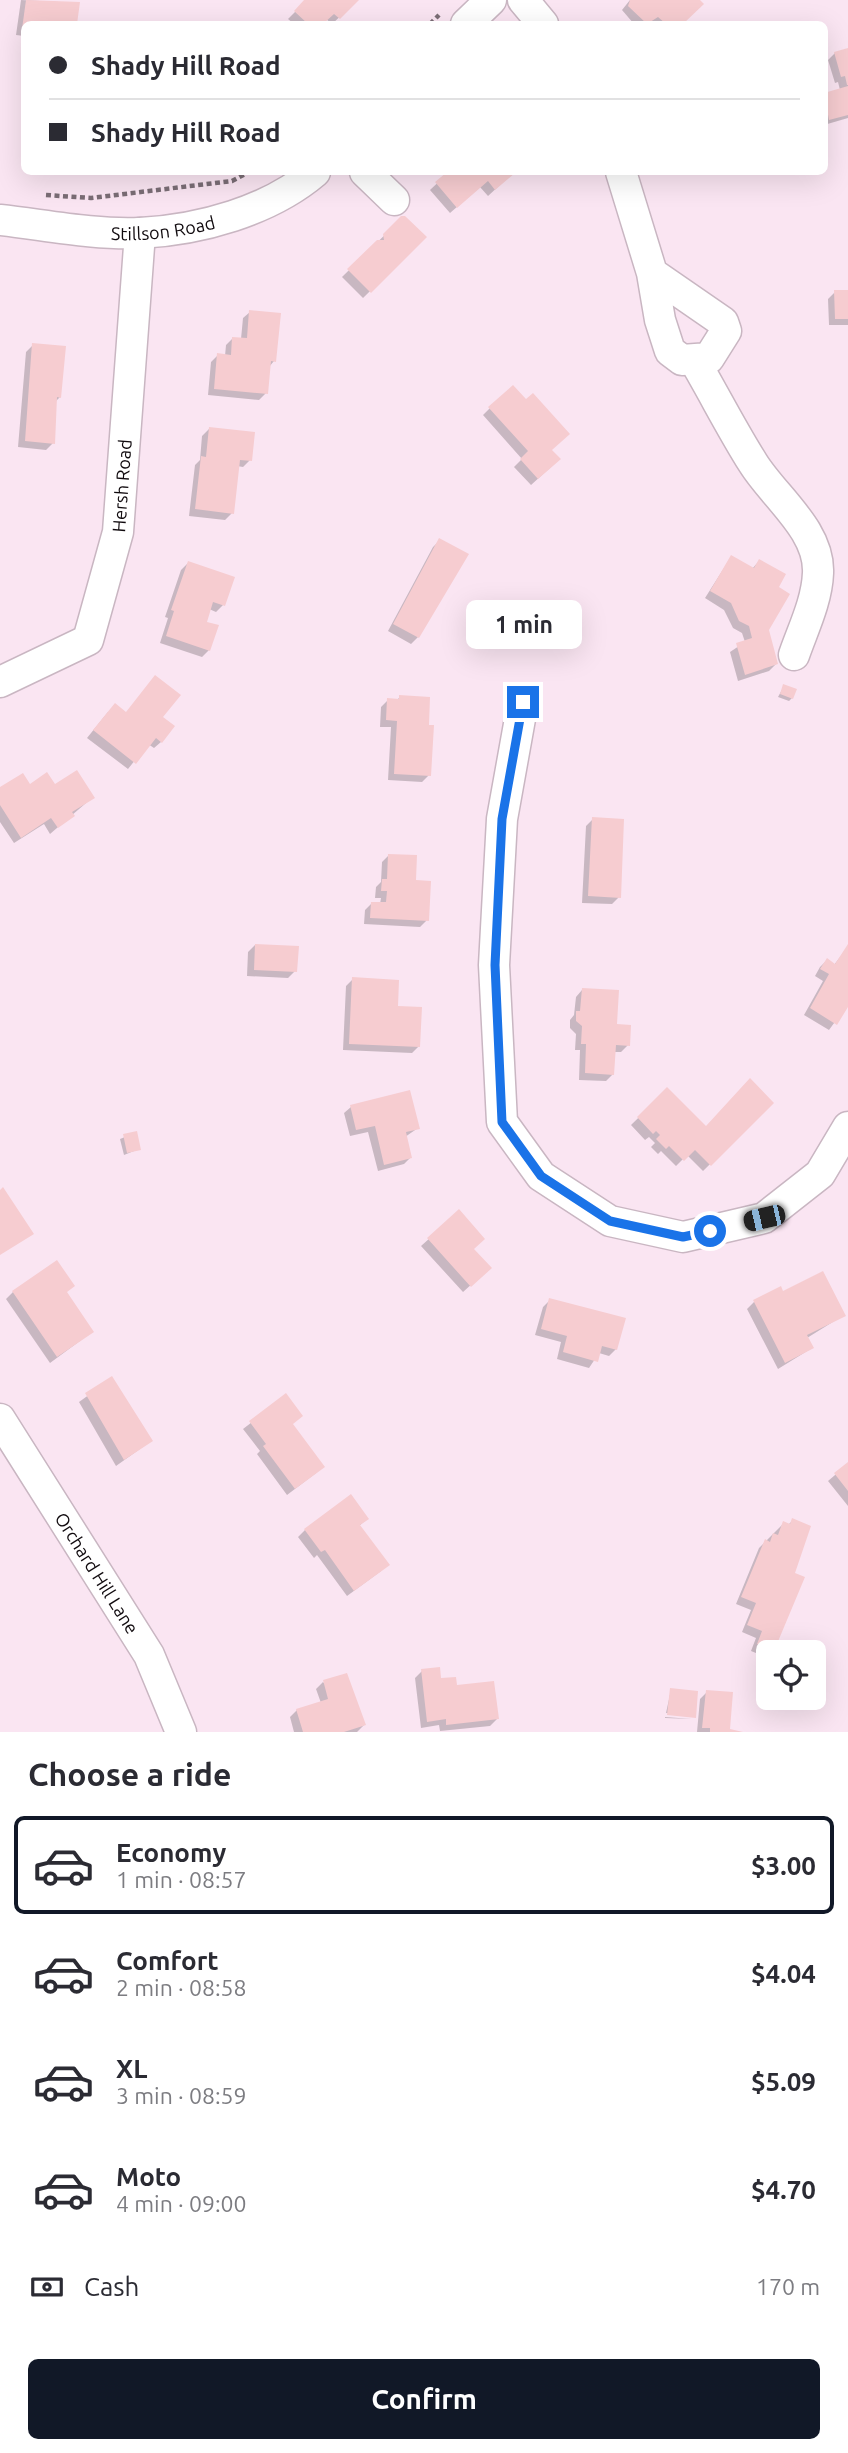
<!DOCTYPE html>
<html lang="en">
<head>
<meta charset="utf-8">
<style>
  body { margin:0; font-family:Ubuntu,sans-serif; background:#f7f7f7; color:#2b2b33; height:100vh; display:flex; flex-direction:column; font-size:26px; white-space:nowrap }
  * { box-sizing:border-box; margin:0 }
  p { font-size:23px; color:#7c7c81 }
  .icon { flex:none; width:38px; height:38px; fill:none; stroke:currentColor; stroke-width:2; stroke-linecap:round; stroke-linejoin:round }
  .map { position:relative; height:1732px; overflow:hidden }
  .drawer { display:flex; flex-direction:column; background:#fff; flex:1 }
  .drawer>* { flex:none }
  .top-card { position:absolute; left:21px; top:21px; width:807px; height:154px; border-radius:10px; box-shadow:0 7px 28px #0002; display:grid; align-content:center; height:154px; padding:0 28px; background:#fff }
  .controls { position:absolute; left:756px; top:1640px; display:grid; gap:14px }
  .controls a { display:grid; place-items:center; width:70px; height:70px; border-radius:10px; background:#fff; box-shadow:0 7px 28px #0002; font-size:35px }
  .end { position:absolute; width:32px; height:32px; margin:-16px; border:9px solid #1a73e8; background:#fff; box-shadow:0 0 0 4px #fff }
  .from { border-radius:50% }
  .bubble { position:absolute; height:49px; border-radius:10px; background:#fff; box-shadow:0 7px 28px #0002; font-size:23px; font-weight:700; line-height:49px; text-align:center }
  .car { position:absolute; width:21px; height:42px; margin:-21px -10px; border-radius:9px; box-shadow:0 0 5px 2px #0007; background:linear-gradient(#222 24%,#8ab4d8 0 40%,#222 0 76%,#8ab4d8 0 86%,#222 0) }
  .top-card b { display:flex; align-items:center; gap:24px; height:66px; font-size:26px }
  .top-card b+b { border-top:2px solid #e1e1e2 }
  .top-card i { width:18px; height:18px; background:#2b2b33 }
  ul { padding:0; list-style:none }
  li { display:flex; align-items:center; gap:21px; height:98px; margin:0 14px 10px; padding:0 14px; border:4px solid transparent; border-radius:10px }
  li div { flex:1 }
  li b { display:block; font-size:26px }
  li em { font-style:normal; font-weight:700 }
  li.selected { border-color:#111827 }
  li>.icon { width:63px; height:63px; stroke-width:1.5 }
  h2 { padding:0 28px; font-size:32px; line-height:84px }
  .pay { display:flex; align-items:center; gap:18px; height:77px; padding:0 28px; font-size:26px }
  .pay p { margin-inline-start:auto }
  .cta { display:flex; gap:14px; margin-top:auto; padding:14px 28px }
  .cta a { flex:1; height:80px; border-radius:10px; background:#111827; color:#fff; font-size:28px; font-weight:700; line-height:80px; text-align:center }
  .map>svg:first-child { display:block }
  .shadow { fill:#0003 }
  .building { fill:#f6ccd0 }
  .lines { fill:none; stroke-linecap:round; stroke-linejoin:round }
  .minor-casing { stroke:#c9b6c2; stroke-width:33 }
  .path { stroke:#7a6d75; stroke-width:4.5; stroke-dasharray:5 3.5; stroke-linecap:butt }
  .minor { stroke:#fff; stroke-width:30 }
  .route { stroke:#1a73e8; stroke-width:9 }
  .labels { text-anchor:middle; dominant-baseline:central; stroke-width:5; stroke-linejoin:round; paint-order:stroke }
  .street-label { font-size:18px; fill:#100a0e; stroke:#fae5f2 }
</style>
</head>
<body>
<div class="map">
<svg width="848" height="1732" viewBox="0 0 848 1732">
  <rect width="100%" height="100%" fill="#fae5f2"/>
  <path class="shadow" d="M21,0l57,3 -3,21h-51v12l-8,-1z
    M307,0h51l-26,24 -6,-5 -5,5h-27l-6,-5z
    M630,0h68l3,4 -20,20h-47l-12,-14z
    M848,49v69l-24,7v-31l16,-4 -2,-8 -3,1 -7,-23 7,-7z
    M445,172h66l2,1 -25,23 -8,-9 -30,26 -20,-23 17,-16z
    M402,218l23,19 -62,61 -21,-21z
    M835,292h13v33h-19l-1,-26z
    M250,312l24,49 -5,6 -3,26 -7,7 -51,-5 3,-33 7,-7 7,1 1,-11 7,-7 8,1 2,-21z
    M33,345l27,52 -5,5 -2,41 -7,7 -28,-3 8,-95z
    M490,408l60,42 2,16 -21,19 -17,-18 8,-8 -39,-44z
    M209,429l41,31 -7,7 -6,-1 -5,47 -7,7 -36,-4 6,-51 5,-5 2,-24z
    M440,540l-22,97 -7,7 -23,-13 45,-84z
    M731,557l21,12 7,-8 8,69 9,34 -7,7 -31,10 -8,-29 15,-10 -3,-9 -9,-5 -9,-18 -19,-12z
    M188,563l35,42 -7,7 -7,-3 -5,14 5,27 -7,7 -42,-14 8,-25 -3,-1 16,-47z
    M784,686l8,12 -3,3 -11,-4z
    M400,697l29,78 -7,7 -34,-2 3,-53h-11l1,-20 7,-7 8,1z
    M108,712l53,6v24l-7,6 -6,-4 -20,25 -41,-31z
    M29,786h25l39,11 -43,37 -6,-10 -30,19 -14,-21v-33z
    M593,819l26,78 -7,7 -30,-1 4,-77z
    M389,855l25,27 13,38 -7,7 -56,-3 1,-14 7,-7 8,1 1,-6h-6l1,-11 5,-5 1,-20z
    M255,945l40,26 -7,7 -41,-2 1,-24z
    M847,948l1,56 -19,26 -25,-15 19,-34 -8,-5 5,-9 7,-7 7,5z
    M353,979l43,29 23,38 -7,7 -69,-3 3,-64z
    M582,990l46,55 -7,7h-7l-1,22 -7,7 -27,-1 1,-30h-5l1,-16 -6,-6v-8l4,-5 2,-18z
    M667,1090l39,38 66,-25 -69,68 -16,-16 -11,11 -15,-15 -3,3 -7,-7 4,-4 -6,-6 -4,3 -14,-15z
    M351,1107l67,21 -13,9 6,20 -7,7 -26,7 -10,-39 -18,4 -6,-23z
    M135,1133l4,16 -15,6 -4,-16z
    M459,1212l24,62 -20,18 -42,-46z
    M13,1292l52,1 27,39 -42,31 -44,-64z
    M783,1293l61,22 -37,23 5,10 -34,21 -31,-60 7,-7z
    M550,1300l66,49 -7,7 -10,-3 -10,15 -32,-9 4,-17 -26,-7 8,-28z
    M111,1379l40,62 -35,25 -37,-64z
    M286,1396l5,29 25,48 -29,22 -30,-41 3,-3 -17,-22z
    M848,1464v42l-20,-25z
    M367,1519l-8,7 22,45 -34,25 -30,-41 -3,3 -16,-21 7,-7z
    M793,1520v54l-20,76 -7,7 -15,-6 5,-13 -14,-6 9,-22 -15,-6 23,-56 25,-25 4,2z
    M422,1671l34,16 41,32 -7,7 -50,5 -1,-6 -18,3 -6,-50z
    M323,1682l41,43 -7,7h-63l-4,-15 7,-7 24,-7 -5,-14z
    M671,1690l23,26 -28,-3z
    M707,1692l21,38 11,2h-42l3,-33z
    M665,1717l27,2 -27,-1z"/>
  <path class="building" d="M26,0l54,2 -3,22h-53l-2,5z
    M304,0h55l-19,19 -6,-5 -11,10h-15l-14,-13z
    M630,0h70l4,4 -21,20h-17l-8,-7 -11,7 -19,-18z
    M848,48v37h-1l-2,-9 -4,1 -7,-25z
    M848,86v29l-19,5 -5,-27z
    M447,172h67l1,1 -20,17 -7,-9 -31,27 -22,-26z
    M401,216h4l22,21 -56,56 -24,-24 30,-29h7l-1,-6z
    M834,290h14v29h-13z
    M249,310l32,3 -5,49 -5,-1 -3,33 -54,-5 3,-36 14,2 1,-18 15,1z
    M32,343l34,3 -5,52 -4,-1 -2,47 -30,-3z
    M513,385l13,14 7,-6 37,41 -18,16 9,9 -23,20 -18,-20 8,-8 -40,-44z
    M209,427l46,5 -3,29 -12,-1 -6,54 -39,-5 6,-53 5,1z
    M439,538l30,16 -50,84 -26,-14z
    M731,555l23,13 5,-9 27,15 -7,13 11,7 -21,36 9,34 -33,11 -9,-32 16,-5 -3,-12 -10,-5 -8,-18 -21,-12z
    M188,561l47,16 -10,29 -12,-4 -6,20 12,3 -9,26 -44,-15 8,-25 -3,-1z
    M155,675l26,20 -18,22 12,9 -13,17 -6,-5 -20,26 -43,-34 22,-27 11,9z
    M783,684l14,5 -4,10 -13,-5z
    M399,695l31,2 -1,28h5l-3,51 -37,-2 3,-53 -11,-1 1,-22 12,1z
    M77,770l18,28 -23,14 3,4 -17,12 -7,-10 -30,20 -21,-33v-18l23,-14 7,11 17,-12 8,12z
    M592,817l32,2 -3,79 -33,-2z
    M388,854l29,1 -1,25 15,1 -2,40 -59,-3 1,-16h15l1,-11h-6l1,-12h5z
    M255,944l44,2 -2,26 -43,-2z
    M848,944v63l-11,18 -27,-17 19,-34 -9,-5 7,-11 8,6z
    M352,977l47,3 -1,26 24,1 -2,40 -71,-3z
    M582,988l37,2 -2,34 14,1 -1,21 -14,-1 -2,30 -29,-2 1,-29h-5l1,-18 -6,-5v-10h4z
    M750,1078l24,25 -63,63 -16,-16 -11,11 -15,-15 -3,3 -10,-10 4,-4 -4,-4 -3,3 -16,-17 30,-30 39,39z
    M410,1090l10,39 -14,3 6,26 -28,7 -9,-39 -19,4 -6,-25z
    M137,1131l4,19 -14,3 -4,-19z
    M3,1187l31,47 -34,21v-65z
    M459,1209l26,30 -11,10 18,19 -21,19 -44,-49z
    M57,1260l18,26 -8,6 27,40 -37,25 -45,-66z
    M823,1271l23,45 -39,19 7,13 -29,15 -32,-63 28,-14 2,5z
    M549,1298l77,20 -9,32 -15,-4 -4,16 -35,-10 4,-16 -26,-7z
    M112,1376l41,65 -29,19 -39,-67z
    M286,1393l17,23 -10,8 32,43 -30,22 -32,-43 3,-2 -17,-23z
    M848,1462v29l-14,-18z
    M351,1494l18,25 -9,6 30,40 -36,26 -29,-41 -4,2 -17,-23z
    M792,1518l19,8 -16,47 10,4 -31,74 -17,-7 5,-13 -15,-6 9,-22 -15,-6 24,-58 5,3 3,-9 5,2 5,-14 7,3z
    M440,1667l1,11 15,-1 1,8 37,-4 5,38 -53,6v-6l-19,3 -6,-53z
    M347,1673l19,52 -22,7h-41l-7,-23 32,-10 -5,-19z
    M670,1688l28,3 -2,27 -29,-3z
    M706,1690l27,2 -3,37 13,3h-33v-4h-8z"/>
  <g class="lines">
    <g class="minor-casing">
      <g id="minor">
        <path d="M523,0l20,24"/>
        <path d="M466,24l25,-24"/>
        <path d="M365,172l29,28"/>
        <path d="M621,172l31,101 8,47 10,31 12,9 27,-2 17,-27 -3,-9 -71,-49"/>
        <path id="s1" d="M0,220c45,5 94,15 140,13 60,-3 129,-22 175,-61"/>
        <path d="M694,360c20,34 38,70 59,103 21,34 67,67 65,110 -1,28 -15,56 -24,82"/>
        <path id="s2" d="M0,682l88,-42 30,-108 22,-299"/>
        <path d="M523,702l-21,117 -8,146 8,157 39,54 69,45 73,16 81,-19 56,-44 28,-47"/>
        <path id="s3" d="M0,1419l149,236 32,77"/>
      </g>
    </g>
    <path class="path" d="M430,24l9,-9
      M46,195l45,3 141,-17 17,-9"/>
    <use href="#minor" class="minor"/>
  </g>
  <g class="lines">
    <path class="route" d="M523,702l-21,117 -7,146 7,157 39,54 69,45 73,16 27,-6"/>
  </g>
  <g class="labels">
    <g class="street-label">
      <text stroke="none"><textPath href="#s1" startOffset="164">Stillson Road</textPath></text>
      <text stroke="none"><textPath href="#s2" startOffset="256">Hersh Road</textPath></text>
      <text stroke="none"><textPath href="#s3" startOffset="182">Orchard Hill Lane</textPath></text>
    </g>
  </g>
</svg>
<div class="controls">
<a><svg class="icon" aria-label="locate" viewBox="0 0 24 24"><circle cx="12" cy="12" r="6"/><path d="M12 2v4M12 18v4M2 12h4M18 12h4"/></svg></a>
</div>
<i class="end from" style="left:710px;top:1231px"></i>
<i class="end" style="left:523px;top:702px"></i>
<div class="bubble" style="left:466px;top:600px;width:116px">1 min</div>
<i class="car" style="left:764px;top:1218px;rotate:257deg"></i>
<div class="top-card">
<b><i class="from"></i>Shady Hill Road</b>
<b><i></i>Shady Hill Road</b>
</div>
</div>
<section class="drawer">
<h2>Choose a ride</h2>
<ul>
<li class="selected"><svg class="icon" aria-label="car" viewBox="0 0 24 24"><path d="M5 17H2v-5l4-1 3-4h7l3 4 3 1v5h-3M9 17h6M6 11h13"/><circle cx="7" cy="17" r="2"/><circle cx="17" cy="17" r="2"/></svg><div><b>Economy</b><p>1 min · 08:57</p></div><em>$3.00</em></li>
<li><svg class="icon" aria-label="car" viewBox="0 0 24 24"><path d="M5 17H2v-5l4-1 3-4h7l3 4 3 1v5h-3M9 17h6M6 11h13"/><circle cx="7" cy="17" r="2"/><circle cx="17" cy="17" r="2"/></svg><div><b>Comfort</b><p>2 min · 08:58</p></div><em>$4.04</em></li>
<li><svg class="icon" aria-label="car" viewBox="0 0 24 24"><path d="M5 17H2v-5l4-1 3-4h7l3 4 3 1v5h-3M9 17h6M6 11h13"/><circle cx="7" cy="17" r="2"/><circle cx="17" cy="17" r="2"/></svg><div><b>XL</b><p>3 min · 08:59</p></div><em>$5.09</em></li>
<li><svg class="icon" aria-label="car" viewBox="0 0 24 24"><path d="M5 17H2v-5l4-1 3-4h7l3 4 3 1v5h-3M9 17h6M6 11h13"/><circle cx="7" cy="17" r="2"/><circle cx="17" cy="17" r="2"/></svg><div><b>Moto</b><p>4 min · 09:00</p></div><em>$4.70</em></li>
</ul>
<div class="pay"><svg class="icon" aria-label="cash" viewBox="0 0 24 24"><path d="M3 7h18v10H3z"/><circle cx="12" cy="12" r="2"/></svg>Cash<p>170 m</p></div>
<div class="cta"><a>Confirm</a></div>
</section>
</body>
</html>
